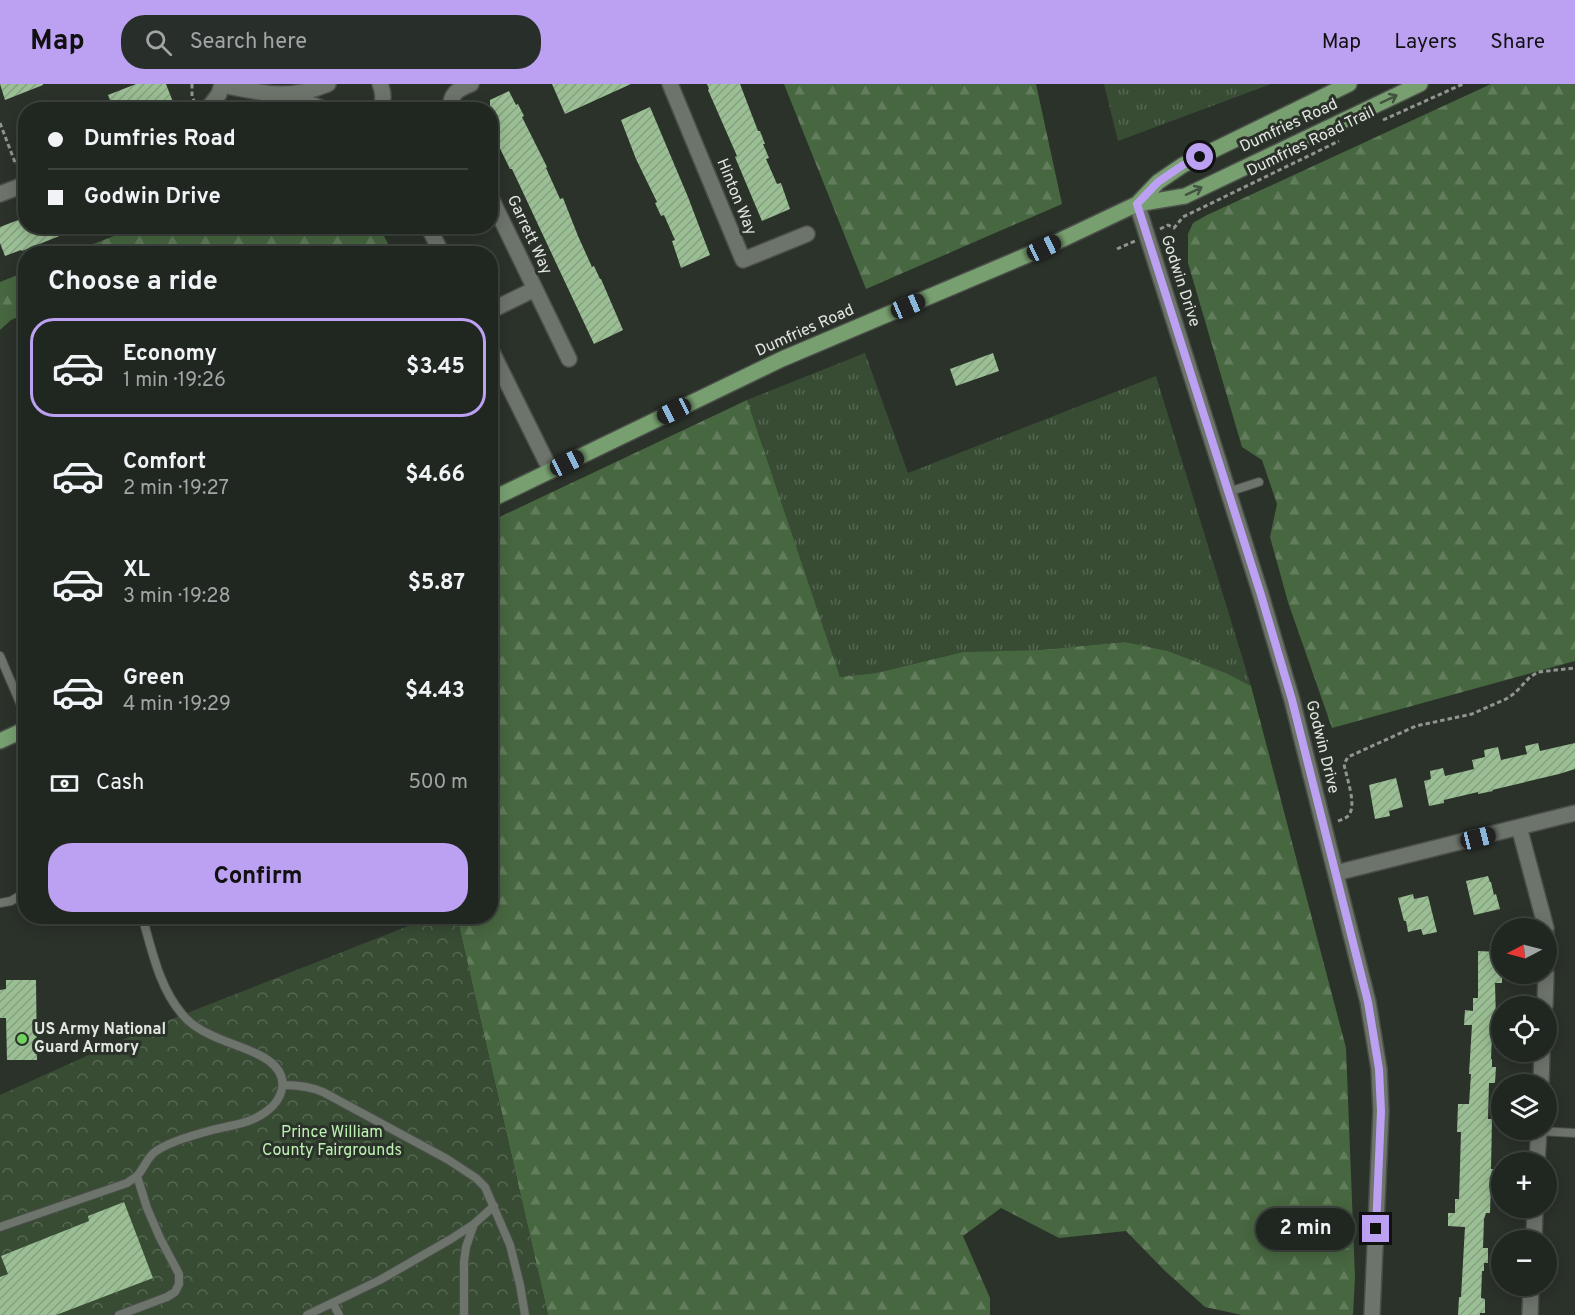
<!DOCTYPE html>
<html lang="en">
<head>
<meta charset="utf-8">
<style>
  body { margin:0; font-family:Overpass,sans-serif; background:#282e29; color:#f1f3f6; height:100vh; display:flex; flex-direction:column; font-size:22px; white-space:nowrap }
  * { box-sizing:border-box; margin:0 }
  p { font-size:20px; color:#a2a5a5 }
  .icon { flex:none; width:33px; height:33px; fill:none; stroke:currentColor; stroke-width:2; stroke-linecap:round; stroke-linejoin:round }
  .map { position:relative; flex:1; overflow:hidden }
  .details { position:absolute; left:18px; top:162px; width:480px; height:678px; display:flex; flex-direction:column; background:#202620; border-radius:24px; box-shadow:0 3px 15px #0003,0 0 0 2px #3d433e }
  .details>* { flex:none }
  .guide { position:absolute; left:18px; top:18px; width:480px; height:132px; border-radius:24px; box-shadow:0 3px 15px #0003,0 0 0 2px #3d433e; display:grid; align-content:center; height:132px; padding:0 30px; background:#202620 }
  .needle { width:39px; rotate:264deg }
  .tools { position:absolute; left:1491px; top:834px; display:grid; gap:12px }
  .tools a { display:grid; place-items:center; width:66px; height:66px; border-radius:50%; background:#202620; box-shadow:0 3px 15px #0003,0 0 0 2px #3d433e; font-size:30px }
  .end { position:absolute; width:27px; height:27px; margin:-14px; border:8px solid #bca0f2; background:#111; box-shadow:0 0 0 3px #111 }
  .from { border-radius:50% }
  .bubble { position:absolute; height:42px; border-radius:21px; background:#202620; box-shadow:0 3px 15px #0003,0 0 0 2px #3d433e; font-size:20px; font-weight:700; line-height:42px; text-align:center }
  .car { position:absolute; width:18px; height:36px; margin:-18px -9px; border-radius:8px; box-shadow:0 0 4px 2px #0007; background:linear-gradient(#222 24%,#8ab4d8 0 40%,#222 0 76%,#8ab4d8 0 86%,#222 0) }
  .guide b { display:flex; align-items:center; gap:21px; height:57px; font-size:22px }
  .guide b+b { border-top:2px solid #3d433e }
  .guide i { width:15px; height:15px; background:#f1f3f6 }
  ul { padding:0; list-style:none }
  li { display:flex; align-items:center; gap:18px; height:99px; margin:0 12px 9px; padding:0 18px; border:3px solid transparent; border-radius:24px }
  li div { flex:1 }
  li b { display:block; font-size:22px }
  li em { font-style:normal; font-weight:700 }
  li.on { border-color:#bca0f2 }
  li>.icon { width:54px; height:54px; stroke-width:1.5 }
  h2 { padding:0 30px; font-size:27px; line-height:72px }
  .pay { display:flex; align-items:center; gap:15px; height:66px; padding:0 30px; font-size:22px }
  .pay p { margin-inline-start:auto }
  .action { display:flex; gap:12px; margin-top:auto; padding:12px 30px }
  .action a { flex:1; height:69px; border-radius:24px; background:#bca0f2; color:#111; font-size:24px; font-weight:700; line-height:69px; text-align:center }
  header { display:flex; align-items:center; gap:36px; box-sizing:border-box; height:84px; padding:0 30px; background:#bca0f2; color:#111 }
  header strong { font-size:28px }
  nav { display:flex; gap:33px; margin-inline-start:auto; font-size:21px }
  .search { width:420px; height:54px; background:#282e29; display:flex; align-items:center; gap:15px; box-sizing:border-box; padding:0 21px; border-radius:24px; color:#a2a5a5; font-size:22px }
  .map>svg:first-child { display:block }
  .grass { fill:url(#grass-tufts) }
  .forest { fill:url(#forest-firs) }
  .park { fill:url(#park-crowns) }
  .building { fill:url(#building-hatch) }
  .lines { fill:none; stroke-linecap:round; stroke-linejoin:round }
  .service-casing { stroke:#4a4f49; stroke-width:10 }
  .minor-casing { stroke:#4a4f49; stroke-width:18 }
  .tertiary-casing { stroke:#4a4f49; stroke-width:18 }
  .primary-casing { stroke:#4a4f49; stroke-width:18 }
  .path { stroke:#90958f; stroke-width:3; stroke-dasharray:4.5 3; stroke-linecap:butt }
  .service { stroke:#6d746b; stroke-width:8 }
  .minor { stroke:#6d746b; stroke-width:15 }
  .tertiary { stroke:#6d746b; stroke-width:15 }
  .primary { stroke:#779f6f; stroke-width:15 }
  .oneway { stroke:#42533f }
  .route { stroke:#bca0f2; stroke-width:8 }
  .poi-dot { fill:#71d35e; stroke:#2b322a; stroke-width:2 }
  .labels { text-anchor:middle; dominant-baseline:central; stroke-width:6; stroke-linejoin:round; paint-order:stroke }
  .street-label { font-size:16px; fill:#e3e7e2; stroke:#2b322a }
  .poi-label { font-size:16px; font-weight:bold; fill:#e3e7e2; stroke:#2b322a; text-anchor:start }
  .park-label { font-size:16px; fill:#bdf2b2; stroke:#2b322a }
</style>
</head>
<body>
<header>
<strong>Map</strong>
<div class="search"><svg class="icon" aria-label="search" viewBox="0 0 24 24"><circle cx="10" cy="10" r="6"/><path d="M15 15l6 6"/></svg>Search here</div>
<nav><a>Map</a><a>Layers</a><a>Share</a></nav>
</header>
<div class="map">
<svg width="1575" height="1231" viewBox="0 0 1575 1231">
  <defs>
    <pattern id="grass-tufts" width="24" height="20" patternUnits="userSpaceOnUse" patternTransform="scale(1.5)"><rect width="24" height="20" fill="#384c34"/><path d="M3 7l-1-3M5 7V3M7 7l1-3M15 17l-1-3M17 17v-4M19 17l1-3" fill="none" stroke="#556651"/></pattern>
    <pattern id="forest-firs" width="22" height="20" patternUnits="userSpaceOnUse" patternTransform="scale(1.5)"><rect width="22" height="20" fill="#476740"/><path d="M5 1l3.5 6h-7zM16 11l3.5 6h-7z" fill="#617d5b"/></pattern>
    <pattern id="park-crowns" width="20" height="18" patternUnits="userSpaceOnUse" patternTransform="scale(1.5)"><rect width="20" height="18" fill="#384c34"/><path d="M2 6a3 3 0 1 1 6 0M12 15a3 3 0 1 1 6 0" fill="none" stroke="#556651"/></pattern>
    <pattern id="building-hatch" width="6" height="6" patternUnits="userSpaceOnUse" patternTransform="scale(1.5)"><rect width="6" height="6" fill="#9bbf94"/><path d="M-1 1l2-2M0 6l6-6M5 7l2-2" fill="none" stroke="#85a080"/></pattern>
  </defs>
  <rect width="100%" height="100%" fill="#2b322a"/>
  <path class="grass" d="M1104,0h167l-153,57z
    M865,269l43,120 248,-97 95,310 -25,-13 -58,-22 -43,-9 -85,8 -77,2 -87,21 -36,4 -93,-277z"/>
  <path class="forest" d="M784,0h252l26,120 -196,85z
    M1491,0h84v577l-243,67 -44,-126 -18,-65 7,-33 -15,-44 -20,-13 -54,-184v-29l5,-11 14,-8z
    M137,143h242l14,26h-323z
    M25,188v42l-14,6 -11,10v-48z
    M747,316l93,277 36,-4 87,-21 77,-2 85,-8 43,9 58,22 25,13 95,362 9,229 -2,38h-111l-37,-8 -41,-37 -38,-39 -67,7 -58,-30 -38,28 27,62v17h-442l-91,-398 33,-1 1,-395z"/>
  <path class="park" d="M431,833h26l91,398h-548v-220l144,-65z"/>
  <path class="building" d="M0,0h43v1l-38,15z
    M136,0h30l7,18 -19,8h-40l-6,-15z
    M552,0h79l-66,30z
    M707,0h33l18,47h2l5,13h-2l6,14 -3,1 11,25 4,-1 9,26 -28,12 -27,-64 2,-1 -29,-66 1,-1z
    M509,7l7,14 2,-1 6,12 -2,1 25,50 -1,1 14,31 3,-1 15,38 14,31 2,-1 6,13h1l22,51 -29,14 -82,-175h-2l-20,-41v-28z
    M650,23l38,90 22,58 -29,13 -9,-27 3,-1 -11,-25 -3,1 -6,-13 2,-1 -21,-43 -15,-39z
    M26,133v9l56,1 -60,24 -1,-1 -16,6 -5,-13v-16z
    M993,269l6,18 -43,15 -6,-17z
    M1538,659l2,8 35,-8v26l-16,5 -67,16 1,1 -15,3v-2l-34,8v3l-15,3 -5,-25 7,-2 -1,-8 13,-3 2,8 29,-7 -2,-9 13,-3 -1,-7 14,-3 3,13 26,-6 -2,-8z
    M1396,694l7,29 -14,4 1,5 -15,3 -6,-34z
    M1488,792l2,6h1l3,13 2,-1 4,15 -26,6 -8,-34z
    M1413,810l1,5 14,-3 9,36 -14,3 -2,-6 -13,3 -2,-11h-2l-6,-23z
    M1478,867l21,1v7h2l-1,8h2v16h-7l1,37h3l-1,14h-6l-1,25h1v8h4l-1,16h-6l-1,36h4l-1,50h4l-1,15h-3l-1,29h-4l-2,6 -1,29h5v15h-4v8h-2l-1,27 4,1v14h-5v2h-22l1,-18h2l4,-70 -17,-1v-13h7v-14h4l2,-67h-4l1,-28h11l2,-30h-2l3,-49h-8l1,-15 8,1v-13h5z
    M6,896h30l1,80h-30l-1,-42h-6v-28l6,-1z
    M124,1118l29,76 -97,37h-56v-38l8,-3 -7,-18 88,-35 -1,-5z"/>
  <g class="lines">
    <g class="service-casing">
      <path id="service" d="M1228,408l31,-10
        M0,572l26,61
        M0,819l11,-2 15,-9
        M283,1001c14,0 26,1 40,7l124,67 29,19 9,9 25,58 10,40 5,30
        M1539,1047l36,2
        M0,1143l127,-44 10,-7
        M333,1219l6,12
        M119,1231l48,-18 8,-5 4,-8v-10l-19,-36 -13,-30 -10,-32c7,-7 10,-19 19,-25 16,-10 38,-16 56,-21 20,-5 38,-6 55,-19 8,-6 13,-13 15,-22 6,-34 -49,-42 -71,-54 -11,-5 -22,-12 -29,-21 -23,-27 -30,-64 -40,-98
        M307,1231l73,-35 71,-41 23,-15 20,-18
        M464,1231v-53l2,-15 8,-23"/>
    </g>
    <g class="minor-casing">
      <path id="minor" d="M670,0l73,176 64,-26
        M222,1c42,8 65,16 106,-1
        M289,12l37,14
        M207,26l12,-16 3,-10
        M380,26c4,-9 4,-17 0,-26
        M451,26c-2,-16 7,-21 20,-26
        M0,110l26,-10
        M490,112l79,163
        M428,142l14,28
        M490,227l45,-22
        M490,264l61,123
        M1519,743l27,101
        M1336,789l239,-60
        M1546,849v32
        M1545,922l1,-32
        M1541,1000l1,-32
        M1537,1078l2,-32
        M1534,1156l1,-32
        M1530,1231l1,-29"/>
    </g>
    <g class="tertiary-casing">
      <path id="tertiary" d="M1137,120l124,391 31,105 76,302 11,67 2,42 -9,204"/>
    </g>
    <g class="primary-casing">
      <path id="primary" d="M1137,120l21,-22 25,-17 166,-81
        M490,416l292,-141 262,-111 93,-44 48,-8 235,-112
        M0,657l26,-12"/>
    </g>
    <path class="path" d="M192,0v12l3,7
      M233,24v2
      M1383,36l80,-36
      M0,39l16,42 8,-3 2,4
      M1160,145l8,-4 6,3 9,-11 156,-76
      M1117,165l18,-8
      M1338,737c5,-2 10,-3 12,-8 6,-11 -4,-37 -6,-49l4,-7 68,-31 56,-12 34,-15 9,-6 15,-16 8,-5 37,-4"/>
    <use href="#service" class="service"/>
    <use href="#minor" class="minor"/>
    <use href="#tertiary" class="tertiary"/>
    <use href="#primary" class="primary"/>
  </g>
  <defs><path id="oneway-shaft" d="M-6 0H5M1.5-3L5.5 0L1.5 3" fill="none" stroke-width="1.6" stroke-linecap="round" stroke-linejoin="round" transform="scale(1.5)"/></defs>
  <g class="oneway">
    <use href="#oneway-shaft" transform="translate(1389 15) rotate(-25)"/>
    <use href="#oneway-shaft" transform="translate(1194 107) rotate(-25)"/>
  </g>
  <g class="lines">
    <path class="route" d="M1200,73l-17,8 -25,17 -21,22 124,391 31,105 76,302 11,67 2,42 -5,118"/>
  </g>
  <circle class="poi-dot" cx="22" cy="955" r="6"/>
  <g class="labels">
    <g class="street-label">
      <text transform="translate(1289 42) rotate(-25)">Dumfries Road</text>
      <text transform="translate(1311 58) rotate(-26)">Dumfries Road Trail</text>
      <text transform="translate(736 113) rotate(68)">Hinton Way</text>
      <text transform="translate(529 151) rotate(65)">Garrett Way</text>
      <text transform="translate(1180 197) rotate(72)">Godwin Drive</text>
      <text transform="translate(805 247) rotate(-24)">Dumfries Road</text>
      <text transform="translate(1322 663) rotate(76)">Godwin Drive</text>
    </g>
    <g class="poi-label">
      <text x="34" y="946">US Army National<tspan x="34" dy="18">Guard Armory</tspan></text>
    </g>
    <g class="park-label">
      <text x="332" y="1049">Prince William<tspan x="332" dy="18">County Fairgrounds</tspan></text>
    </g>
  </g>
</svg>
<div class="tools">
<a><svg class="needle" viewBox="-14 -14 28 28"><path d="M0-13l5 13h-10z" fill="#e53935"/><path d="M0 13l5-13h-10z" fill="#a2a5a5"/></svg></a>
<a><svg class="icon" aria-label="locate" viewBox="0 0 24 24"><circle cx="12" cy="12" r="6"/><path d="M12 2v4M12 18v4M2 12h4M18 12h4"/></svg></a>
<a><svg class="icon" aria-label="layers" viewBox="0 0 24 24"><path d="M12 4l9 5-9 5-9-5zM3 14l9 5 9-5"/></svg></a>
<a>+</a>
<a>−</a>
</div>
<i class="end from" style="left:1200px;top:73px"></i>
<i class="end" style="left:1376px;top:1145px"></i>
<div class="bubble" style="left:1256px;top:1124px;width:99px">2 min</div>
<i class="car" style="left:1044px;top:164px;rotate:65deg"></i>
<i class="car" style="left:908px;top:222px;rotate:67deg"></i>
<i class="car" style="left:674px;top:327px;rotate:244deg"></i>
<i class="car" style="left:567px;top:379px;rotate:64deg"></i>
<i class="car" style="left:1478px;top:754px;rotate:76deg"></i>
<div class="guide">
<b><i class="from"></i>Dumfries Road</b>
<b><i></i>Godwin Drive</b>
</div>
<section class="details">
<h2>Choose a ride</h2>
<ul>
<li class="on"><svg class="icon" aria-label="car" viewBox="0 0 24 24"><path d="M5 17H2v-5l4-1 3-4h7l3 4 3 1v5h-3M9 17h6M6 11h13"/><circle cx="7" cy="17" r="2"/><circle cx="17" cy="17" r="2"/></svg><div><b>Economy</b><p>1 min · 19:26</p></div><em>$3.45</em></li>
<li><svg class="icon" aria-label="car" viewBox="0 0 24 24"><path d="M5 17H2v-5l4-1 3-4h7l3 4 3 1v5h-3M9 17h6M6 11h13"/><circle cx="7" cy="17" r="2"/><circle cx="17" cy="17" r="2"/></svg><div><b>Comfort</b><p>2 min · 19:27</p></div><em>$4.66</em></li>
<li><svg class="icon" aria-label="car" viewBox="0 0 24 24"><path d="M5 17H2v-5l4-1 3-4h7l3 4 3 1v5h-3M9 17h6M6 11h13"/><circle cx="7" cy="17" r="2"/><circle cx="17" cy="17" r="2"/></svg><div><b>XL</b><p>3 min · 19:28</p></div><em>$5.87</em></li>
<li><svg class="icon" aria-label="car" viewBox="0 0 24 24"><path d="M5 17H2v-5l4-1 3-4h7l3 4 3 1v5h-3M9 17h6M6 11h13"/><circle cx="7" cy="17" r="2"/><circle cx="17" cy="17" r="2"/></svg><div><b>Green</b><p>4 min · 19:29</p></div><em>$4.43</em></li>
</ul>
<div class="pay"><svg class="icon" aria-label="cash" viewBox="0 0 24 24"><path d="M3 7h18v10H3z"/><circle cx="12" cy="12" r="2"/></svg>Cash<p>500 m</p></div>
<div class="action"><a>Confirm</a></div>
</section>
</div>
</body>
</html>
